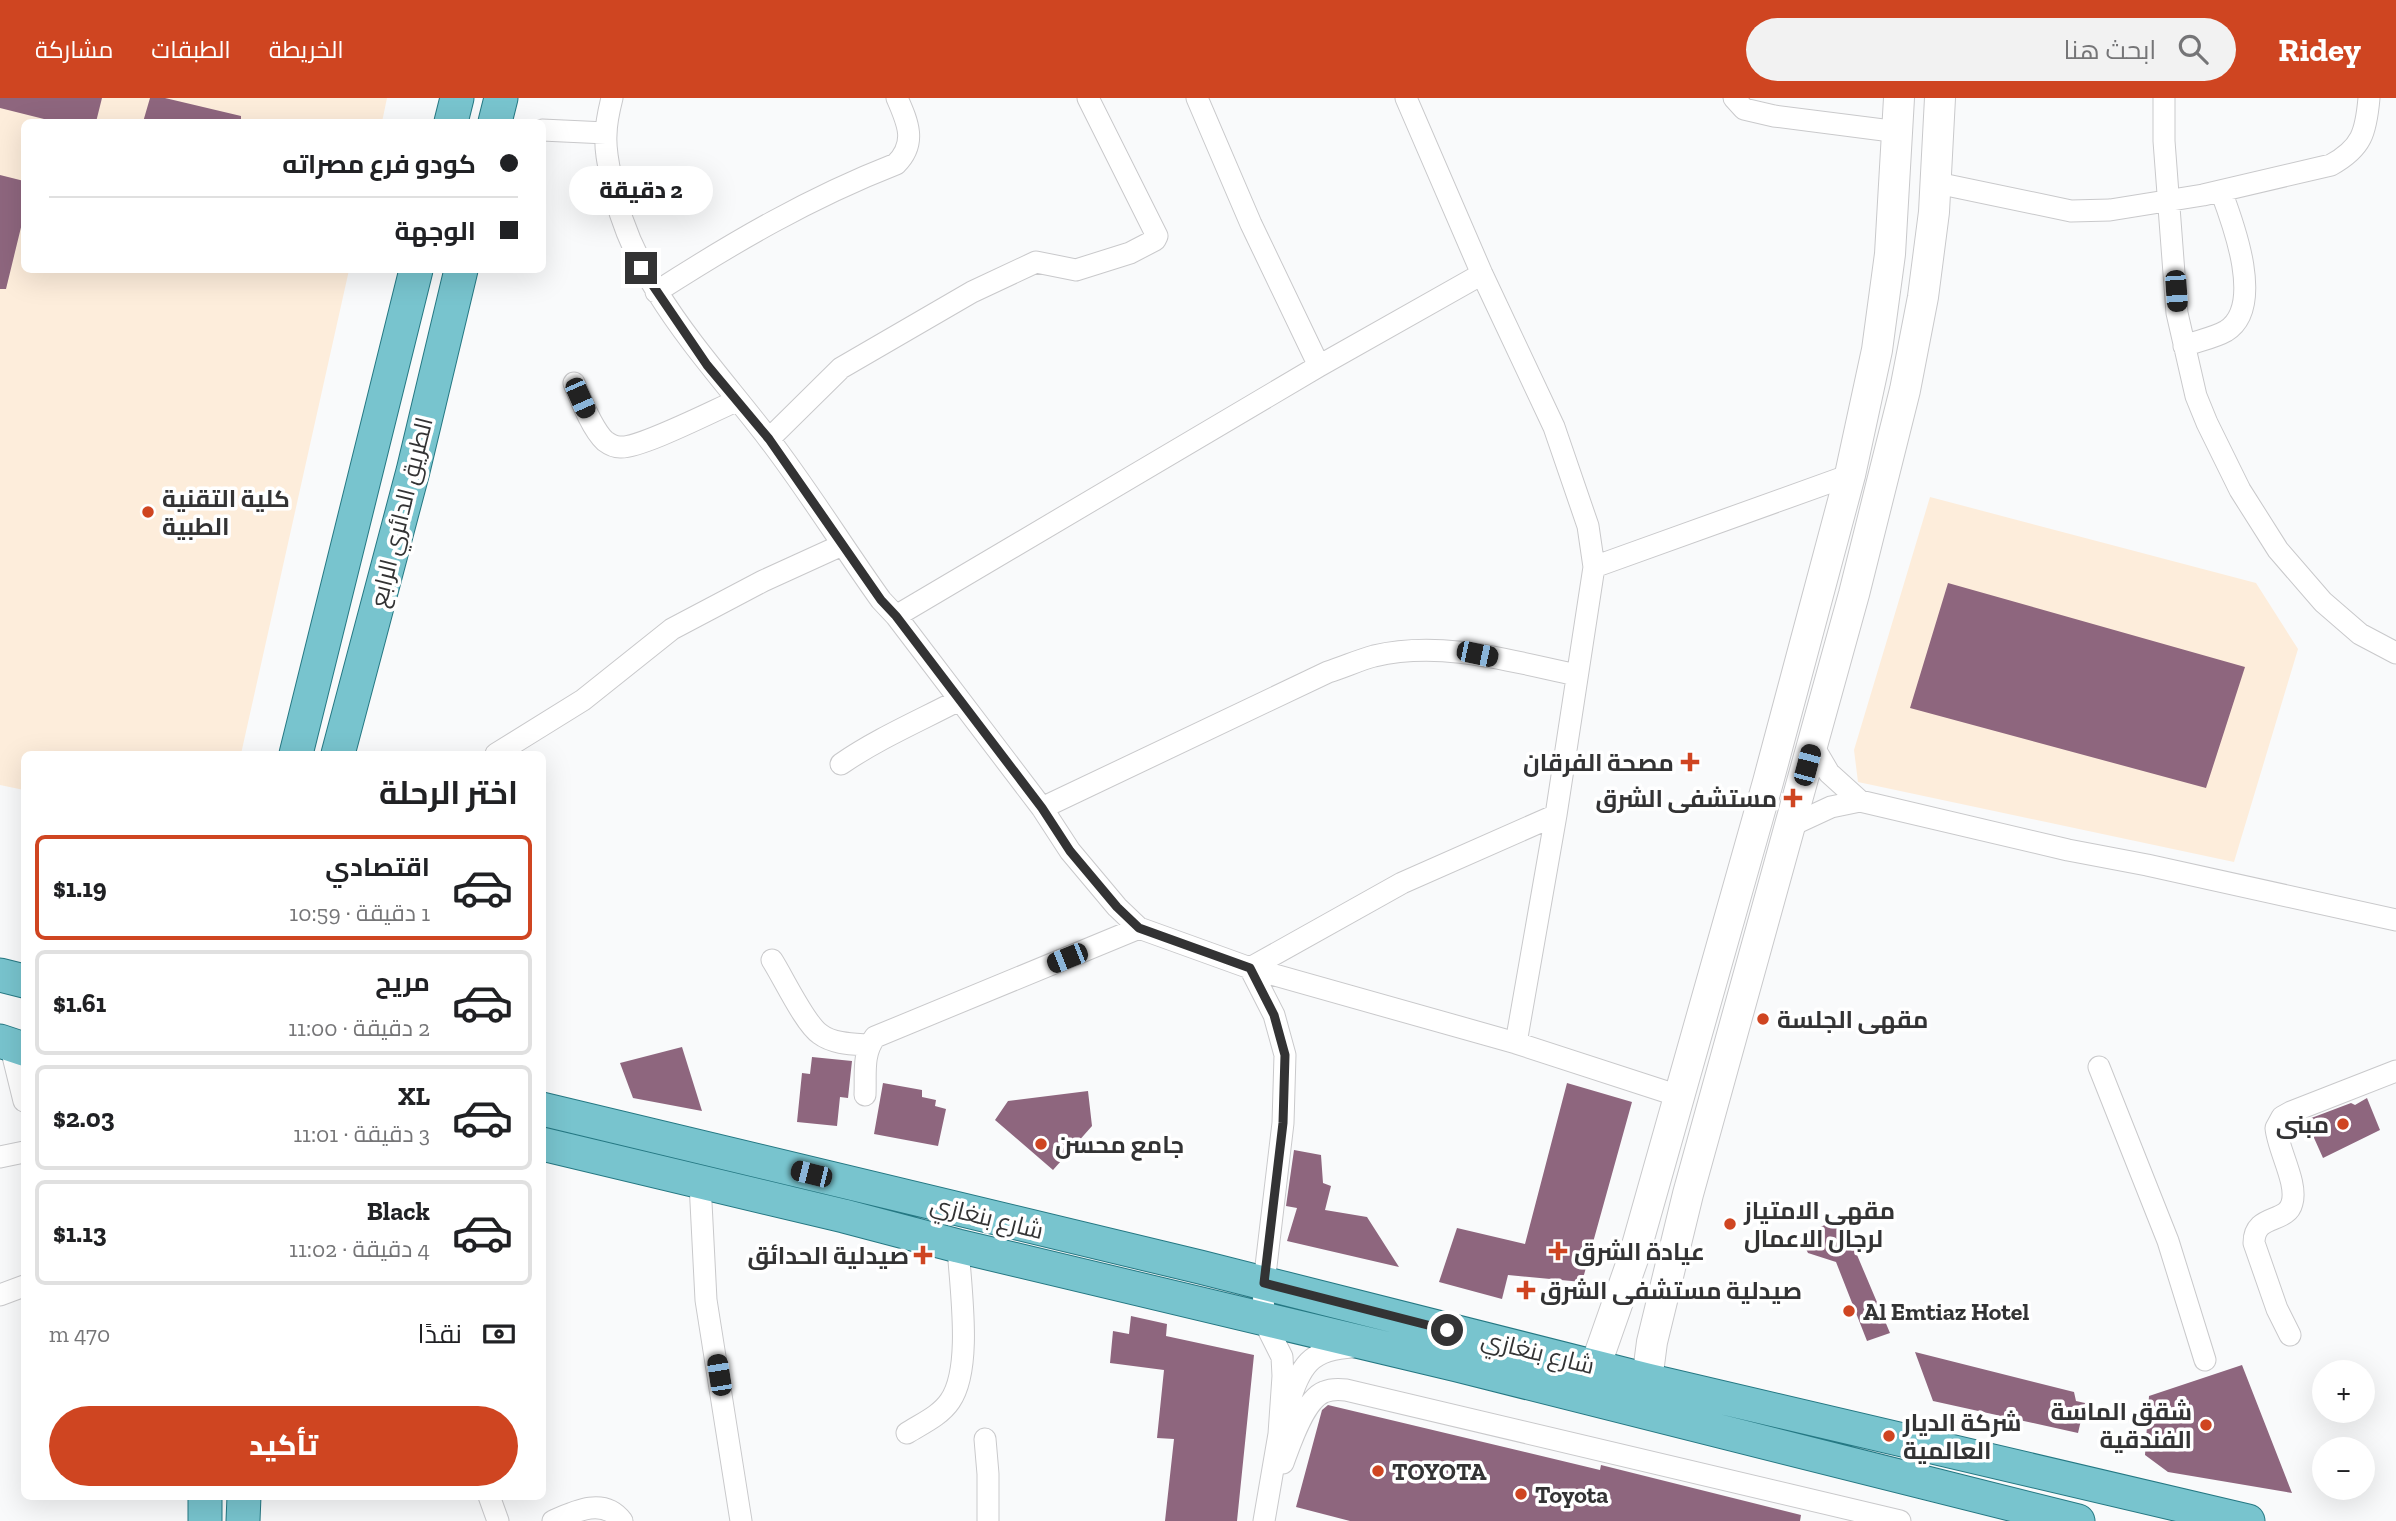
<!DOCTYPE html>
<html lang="ar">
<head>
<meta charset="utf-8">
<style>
  body { margin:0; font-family:"Zilla Slab",Cairo,serif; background:#f2f2f2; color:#202124; direction:rtl; height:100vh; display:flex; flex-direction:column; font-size:26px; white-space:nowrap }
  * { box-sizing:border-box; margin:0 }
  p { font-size:23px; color:#757577 }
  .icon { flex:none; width:38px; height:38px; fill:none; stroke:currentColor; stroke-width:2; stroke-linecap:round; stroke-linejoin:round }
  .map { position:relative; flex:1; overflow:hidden; direction:ltr }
  .details { position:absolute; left:21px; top:653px; width:525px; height:749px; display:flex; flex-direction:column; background:#fff; border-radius:10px; box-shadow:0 7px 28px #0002; direction:rtl }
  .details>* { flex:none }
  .hud { position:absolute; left:21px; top:21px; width:525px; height:154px; border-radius:10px; box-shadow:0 7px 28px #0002; direction:rtl; display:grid; align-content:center; height:154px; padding:0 28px; background:#fff }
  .tools { position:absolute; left:2312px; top:1262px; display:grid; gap:14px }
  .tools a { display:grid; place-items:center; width:63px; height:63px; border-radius:50%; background:#fff; box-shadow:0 7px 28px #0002; font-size:35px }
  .end { position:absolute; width:32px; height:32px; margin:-16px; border:9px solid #333334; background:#fff; box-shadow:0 0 0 4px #fff }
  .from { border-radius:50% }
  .bubble { position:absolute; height:49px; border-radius:24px; background:#fff; box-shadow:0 7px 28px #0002; font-size:23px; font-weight:800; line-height:49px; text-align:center; direction:rtl }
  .car { position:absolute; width:21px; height:42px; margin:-21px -10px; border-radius:9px; box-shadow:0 0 5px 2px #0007; background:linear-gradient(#222 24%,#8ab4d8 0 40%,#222 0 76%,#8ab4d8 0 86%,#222 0) }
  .hud b { display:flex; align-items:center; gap:24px; height:66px; font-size:26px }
  .hud b+b { border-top:2px solid #e0e0e0 }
  .hud i { width:18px; height:18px; background:#202124 }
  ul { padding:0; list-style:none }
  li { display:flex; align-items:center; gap:21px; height:105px; margin:0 14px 10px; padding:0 14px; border:4px solid #e0e0e0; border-radius:10px }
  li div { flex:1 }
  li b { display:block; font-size:26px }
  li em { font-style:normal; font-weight:800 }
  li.selected { border-color:#cf4521 }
  li>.icon { width:63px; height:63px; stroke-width:1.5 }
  h2 { padding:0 28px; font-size:32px; line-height:84px }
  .pay { display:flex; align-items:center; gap:18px; height:77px; padding:0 28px; font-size:26px }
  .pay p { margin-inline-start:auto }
  .cta { display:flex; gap:14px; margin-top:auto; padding:14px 28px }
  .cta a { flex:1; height:80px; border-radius:42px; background:#cf4521; color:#fff; font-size:28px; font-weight:800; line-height:80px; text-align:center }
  header { display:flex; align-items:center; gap:42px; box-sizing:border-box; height:98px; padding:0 35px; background:#cf4521; color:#fff }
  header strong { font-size:33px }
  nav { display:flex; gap:38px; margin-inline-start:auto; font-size:24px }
  .search { width:490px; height:63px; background:#f2f2f2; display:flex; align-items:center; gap:18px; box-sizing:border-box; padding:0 24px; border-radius:38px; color:#757577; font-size:26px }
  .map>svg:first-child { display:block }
  .industrial { fill:#fdeddb }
  .building { fill:#8e667e }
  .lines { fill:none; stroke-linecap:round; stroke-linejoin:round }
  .street-casing { stroke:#c9c9cb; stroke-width:23 }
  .secondary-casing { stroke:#c9c9cb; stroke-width:32 }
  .primary-casing { stroke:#257883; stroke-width:35 }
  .street { stroke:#fff; stroke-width:21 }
  .secondary { stroke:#fff; stroke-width:30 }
  .primary { stroke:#78c4ce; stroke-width:33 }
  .route { stroke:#333334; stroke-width:9 }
  .poi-dot { fill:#cf4521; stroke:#fff; stroke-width:2.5 }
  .labels { text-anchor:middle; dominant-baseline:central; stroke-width:7; stroke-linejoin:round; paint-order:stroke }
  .poi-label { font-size:24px; font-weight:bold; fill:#333334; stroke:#fff; text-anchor:start }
  .street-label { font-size:24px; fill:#333334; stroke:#fff }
</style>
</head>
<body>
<header>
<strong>Ridey</strong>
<div class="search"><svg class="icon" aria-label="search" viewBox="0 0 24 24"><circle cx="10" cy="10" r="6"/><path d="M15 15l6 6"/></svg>ابحث هنا</div>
<nav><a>الخريطة</a><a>الطبقات</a><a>مشاركة</a></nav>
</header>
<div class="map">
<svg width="2396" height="1423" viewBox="0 0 2396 1423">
  <rect width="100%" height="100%" fill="#f9fafb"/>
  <path class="industrial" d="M0,0h387l-5,24h-358v148h325l-108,484h-217v36l-24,-5z
    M1930,399l326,86 42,66 -64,213 -376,-80 -4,-32z"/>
  <path class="building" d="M0,0h102l-6,24h-40l-56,-14z
    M150,0h15l76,18v6h-98z
    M0,77l24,6v34l-18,74h-6z
    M1948,485l297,84 -39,121 -296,-80z
    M682,949l20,64 -69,-13 -13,-35z
    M812,959l40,4 -4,37 -8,-1 -3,29 -40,-4 5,-49 8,1z
    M883,985l39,7v7l14,3 -1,6 11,3 -8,37 -64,-12z
    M1567,985l65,19 -50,180 -74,-7 -6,24 -63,-17 18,-54 68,16z
    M1088,993l4,35 -39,44 -58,-50 13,-19z
    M2367,1000l13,32 -57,28 -17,-38 45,-17 4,2z
    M1294,1052l27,5 2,28 8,3 -6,24 42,7 32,50 -112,-26 10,-33 -11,-2z
    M1841,1119l49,116 -23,8 -31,-79 -28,-9 -8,-16z
    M1131,1218l36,8 -1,12 88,19 -17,166h-72l9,-82 -17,-1 7,-68 -54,-7 3,-32 16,3z
    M1915,1254l159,40 2,9 9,2 -7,30 -145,-32z
    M2242,1267l50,128 -124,-21 -23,-17 4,-59z
    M1328,1307l272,65 1,-5 200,50 -1,6h-450l-54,-14 26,-97z"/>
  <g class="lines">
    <g class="street-casing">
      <path id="street" d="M612,0c-3,12 -6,25 -6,37 -1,14 2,28 5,42 19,105 95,180 157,261 40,52 75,109 113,162l15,16 146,192 28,43 47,56 22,21 111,40 266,75 163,53
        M1197,0l54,126 68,142
        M1406,0l76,176 72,153 34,99 6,41 -38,248 -40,228
        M1734,0l10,11 30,7 125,16
        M2164,0v43l13,172 19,83 11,27 33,67 38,60 45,52 37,32 36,19
        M542,32l64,3
        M1937,85l134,28 39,-1 93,-15 128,-30c31,-17 35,-33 38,-67
        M656,194c78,-50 153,-94 240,-128 21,-21 12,-41 1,-66
        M2184,248c13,-5 30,-8 42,-15 39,-24 7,-108 -5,-140
        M574,285c7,17 18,46 31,58 4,3 10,6 15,6 19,2 95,-37 116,-46
        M769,341l72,-71 131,-76 64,-30 40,8 54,-17 25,-13 2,-4 -69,-138
        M1594,469l256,-92
        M896,518l423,-250 163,-92
        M1812,646l17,29 31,28
        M496,656l87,-54 89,-71 91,-48 79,-36
        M841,666c36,-25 78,-43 118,-64
        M1042,710l286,-136c16,-5 31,-12 46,-16 68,-16 136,5 203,19
        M1790,728l41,-19 29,-6 208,49 79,15 249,55
        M772,862c11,17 33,64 48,74 13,10 33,10 48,11
        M10,946l14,57
        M2099,969l69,174 37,119
        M865,997c1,-20 -3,-41 10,-58l264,-109
        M0,1059l24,-5
        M700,1085l6,117 35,221
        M0,1197l24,-9
        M2290,1237l-13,-26 -23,-66c0,-30 33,-19 38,-40 6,-20 -14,-53 -16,-75l6,-11 9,-5 105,-41
        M1288,1307c13,-39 21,-56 65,-58
        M907,1335c14,-9 33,-17 43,-32 23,-33 10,-115 8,-155
        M985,1341l3,35v47
        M1283,1365c7,-19 21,-63 41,-71 7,-3 14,-3 22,-2l554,131
        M489,1398l9,25
        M553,1423c22,-10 51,-24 69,0
        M1264,1423l15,-87 4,-58 -1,-19 -19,-38 1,-36 19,-160 2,-68 -11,-40 -24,-47 152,-85 154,-68"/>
    </g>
    <g class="secondary-casing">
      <path id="secondary" d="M1595,1269l39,-111 134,-474 82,-307 27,-125 13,-96 9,-156
        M1647,1282l5,-38 36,-148 166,-600 51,-204 18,-93 11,-85 6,-114"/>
    </g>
    <g class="primary-casing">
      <path id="primary" d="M451,24l6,-24
        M495,24l6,-24
        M296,656l120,-484
        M338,656l75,-283 48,-201
        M0,877l24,6
        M0,943l24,8
        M542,1011l658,158 447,113 601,141
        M542,1046l302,72 114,30 499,119 621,156
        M205,1398v25
        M243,1423l1,-25"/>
    </g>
    <use href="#street" class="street"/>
    <use href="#secondary" class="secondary"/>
    <use href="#primary" class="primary"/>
  </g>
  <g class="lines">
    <path class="route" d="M641,170l66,97 62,74 112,161 15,16 146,192 28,43 47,56 22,21 111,40 24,47 11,40 -2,68 -19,160 183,47"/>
  </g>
  <g class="poi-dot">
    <circle cx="148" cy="414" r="7"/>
    <path d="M1686.5 653.5h7v7h7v7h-7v7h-7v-7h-7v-7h7z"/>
    <path d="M1789.5 689.5h7v7h7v7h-7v7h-7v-7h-7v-7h7z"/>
    <circle cx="1763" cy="921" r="7"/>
    <circle cx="2343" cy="1026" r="7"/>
    <circle cx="1041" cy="1046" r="7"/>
    <circle cx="1730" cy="1126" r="7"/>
    <path d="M1554.5 1142.5h7v7h7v7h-7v7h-7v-7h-7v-7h7z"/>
    <path d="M919.5 1146.5h7v7h7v7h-7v7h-7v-7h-7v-7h7z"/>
    <path d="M1522.5 1181.5h7v7h7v7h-7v7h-7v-7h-7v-7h7z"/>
    <circle cx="1849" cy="1213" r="7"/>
    <circle cx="2206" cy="1327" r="7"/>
    <circle cx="1889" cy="1338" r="7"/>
    <circle cx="1378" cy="1373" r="7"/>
    <circle cx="1521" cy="1396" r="7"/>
  </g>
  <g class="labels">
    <g class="poi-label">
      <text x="162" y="400">كلية التقنية<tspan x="162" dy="28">الطبية</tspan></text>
      <text x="1674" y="664" text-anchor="end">مصحة الفرقان</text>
      <text x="1777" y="700" text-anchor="end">مستشفى الشرق</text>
      <text x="1777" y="921">مقهى الجلسة</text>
      <text x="2329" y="1026" text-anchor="end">مبنى</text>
      <text x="1055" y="1046">جامع محسن</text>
      <text x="1744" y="1112">مقهى الامتياز<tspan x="1744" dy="28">لرجال الاعمال</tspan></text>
      <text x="1574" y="1153">عيادة الشرق</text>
      <text x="909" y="1157" text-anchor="end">صيدلية الحدائق</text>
      <text x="1540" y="1192">صيدلية مستشفى الشرق</text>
      <text x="1863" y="1213">Al Emtiaz Hotel</text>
      <text x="2192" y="1313" text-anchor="end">شقق الماسة<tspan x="2192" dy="28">الفندقية</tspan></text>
      <text x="1903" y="1324">شركة الديار<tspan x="1903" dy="28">العالمية</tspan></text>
      <text x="1392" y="1373">TOYOTA</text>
      <text x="1535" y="1396">Toyota</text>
    </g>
    <g class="street-label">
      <text transform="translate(401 414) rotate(-76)">الطريق الدائري الرابع</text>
      <text transform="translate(987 1119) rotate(14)">شارع بنغازي</text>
      <text transform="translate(1538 1254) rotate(14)">شارع بنغازي</text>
    </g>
  </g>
</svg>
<div class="tools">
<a>+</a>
<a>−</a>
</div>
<i class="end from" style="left:1447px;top:1232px"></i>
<i class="end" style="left:641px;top:170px"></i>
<div class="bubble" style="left:569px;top:68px;width:144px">2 دقيقة</div>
<i class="car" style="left:2176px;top:193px;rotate:176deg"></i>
<i class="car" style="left:580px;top:300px;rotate:156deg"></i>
<i class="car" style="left:1477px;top:556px;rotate:102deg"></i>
<i class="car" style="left:1807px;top:667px;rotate:15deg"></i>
<i class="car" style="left:1067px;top:860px;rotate:248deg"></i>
<i class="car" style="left:811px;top:1076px;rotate:284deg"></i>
<i class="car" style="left:719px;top:1277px;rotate:351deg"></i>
<div class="hud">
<b><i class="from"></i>كودو فرع مصراته</b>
<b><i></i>الوجهة</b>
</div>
<section class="details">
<h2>اختر الرحلة</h2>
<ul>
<li class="selected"><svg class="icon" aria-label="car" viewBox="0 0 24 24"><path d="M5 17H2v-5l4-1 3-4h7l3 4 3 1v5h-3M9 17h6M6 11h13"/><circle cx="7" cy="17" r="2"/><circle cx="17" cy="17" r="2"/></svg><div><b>اقتصادي</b><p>1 دقيقة · 10:59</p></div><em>$1.19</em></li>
<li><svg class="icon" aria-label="car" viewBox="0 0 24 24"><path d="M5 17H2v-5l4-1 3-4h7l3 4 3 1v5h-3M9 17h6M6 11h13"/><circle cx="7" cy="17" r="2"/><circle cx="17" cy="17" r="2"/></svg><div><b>مريح</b><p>2 دقيقة · 11:00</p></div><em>$1.61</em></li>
<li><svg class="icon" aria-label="car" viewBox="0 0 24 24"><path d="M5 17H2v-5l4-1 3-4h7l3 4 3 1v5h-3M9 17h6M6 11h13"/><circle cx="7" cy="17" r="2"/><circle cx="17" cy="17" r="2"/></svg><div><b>XL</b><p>3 دقيقة · 11:01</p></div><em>$2.03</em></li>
<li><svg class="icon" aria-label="car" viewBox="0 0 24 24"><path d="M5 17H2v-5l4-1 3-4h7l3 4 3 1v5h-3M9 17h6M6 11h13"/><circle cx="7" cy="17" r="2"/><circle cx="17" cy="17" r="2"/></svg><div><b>Black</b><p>4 دقيقة · 11:02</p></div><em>$1.13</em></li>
</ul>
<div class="pay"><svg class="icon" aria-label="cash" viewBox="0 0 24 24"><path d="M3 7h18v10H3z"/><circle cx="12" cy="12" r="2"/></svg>نقدًا<p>470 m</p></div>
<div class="cta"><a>تأكيد</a></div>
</section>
</div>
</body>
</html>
